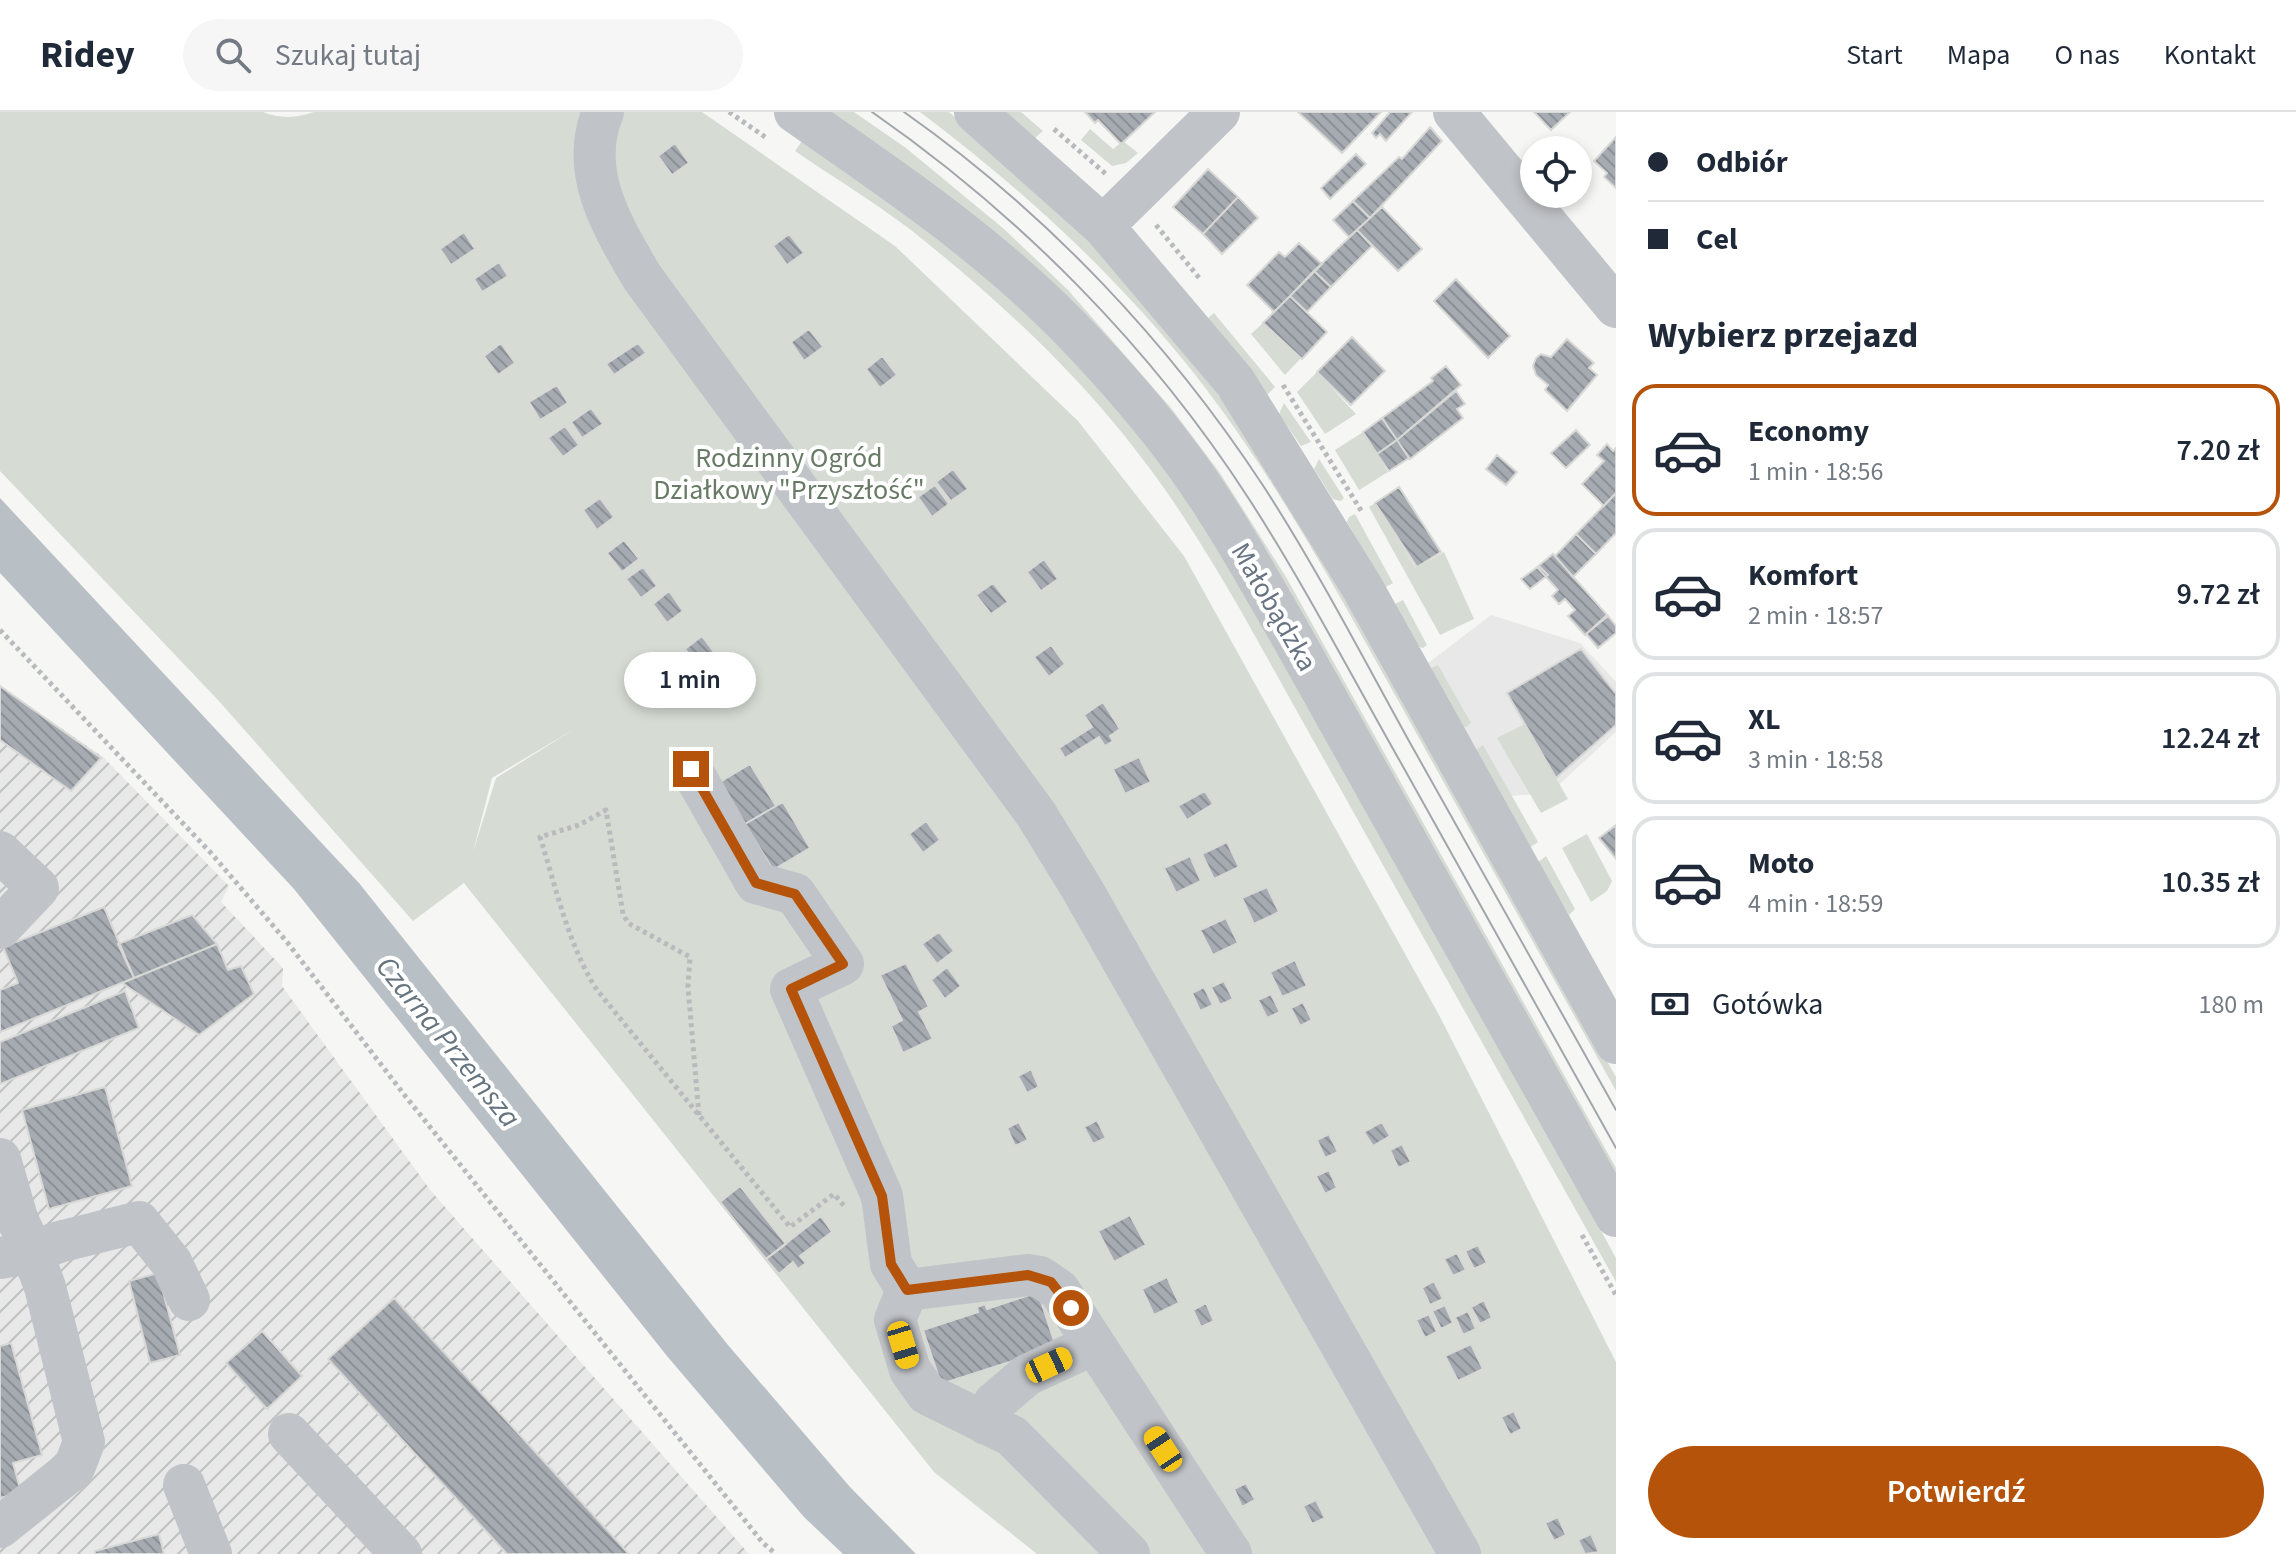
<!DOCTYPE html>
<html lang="pl">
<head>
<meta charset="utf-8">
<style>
  body { margin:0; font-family:"Source Sans 3",sans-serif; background:#f6f6f7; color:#1f2937; height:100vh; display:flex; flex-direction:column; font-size:30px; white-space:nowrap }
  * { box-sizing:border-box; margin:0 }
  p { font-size:26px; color:#747a83 }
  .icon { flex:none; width:44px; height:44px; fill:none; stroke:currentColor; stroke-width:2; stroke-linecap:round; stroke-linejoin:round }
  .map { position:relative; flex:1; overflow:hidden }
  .panel { display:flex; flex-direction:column; background:#fff; width:680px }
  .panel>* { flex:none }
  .banner { display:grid; align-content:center; height:176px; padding:0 32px; background:#fff }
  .controls { position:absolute; left:1520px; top:24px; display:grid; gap:16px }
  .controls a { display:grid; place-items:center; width:72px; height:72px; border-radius:50%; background:#fff; box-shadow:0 4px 12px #0003; font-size:40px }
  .end { position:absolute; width:36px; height:36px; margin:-18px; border:10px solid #b45309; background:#fff; box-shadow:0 0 0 4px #fff }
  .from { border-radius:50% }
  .bubble { position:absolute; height:56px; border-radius:28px; background:#fff; box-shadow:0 4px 12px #0003; font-size:26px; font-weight:600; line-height:56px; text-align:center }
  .car { position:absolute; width:24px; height:48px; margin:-24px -12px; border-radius:10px; box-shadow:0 0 6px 2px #0007; background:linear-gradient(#f5c518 24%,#345 0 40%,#f5c518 0 76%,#345 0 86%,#f5c518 0) }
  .banner b { display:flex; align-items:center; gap:28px; height:76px; font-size:30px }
  .banner b+b { border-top:2px solid #e0e1e3 }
  .banner i { width:20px; height:20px; background:#1f2937 }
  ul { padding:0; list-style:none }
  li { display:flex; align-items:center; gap:24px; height:132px; margin:0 16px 12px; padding:0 16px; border:4px solid #e0e1e3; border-radius:24px }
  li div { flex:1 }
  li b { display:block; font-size:30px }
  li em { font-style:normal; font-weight:600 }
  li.current { border-color:#b45309 }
  li>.icon { width:72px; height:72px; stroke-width:1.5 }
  h2 { padding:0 32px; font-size:36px; line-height:96px }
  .pay { display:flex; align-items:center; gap:20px; height:88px; padding:0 32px; font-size:30px }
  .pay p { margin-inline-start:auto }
  .action { display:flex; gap:16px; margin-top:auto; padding:16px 32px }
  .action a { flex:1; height:92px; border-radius:48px; background:#b45309; color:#fff; font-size:32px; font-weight:600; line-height:92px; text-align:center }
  header { display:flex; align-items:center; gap:48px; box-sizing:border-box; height:112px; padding:0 40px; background:#fff; border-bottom:2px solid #e0e1e3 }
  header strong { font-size:38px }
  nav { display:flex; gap:44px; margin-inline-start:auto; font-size:28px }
  .search { width:560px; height:72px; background:#f6f6f7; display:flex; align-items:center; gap:20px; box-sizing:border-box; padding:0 28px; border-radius:44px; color:#747a83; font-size:30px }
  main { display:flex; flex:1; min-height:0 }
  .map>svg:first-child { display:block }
  .built { fill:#e7e8e7 }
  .industrial { fill:url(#industrial-furrows) }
  .green { fill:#d6dbd4; fill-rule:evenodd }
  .water { fill:#b8c0c6 }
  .building { fill:url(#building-back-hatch); stroke:#d8d8d6; stroke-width:2 }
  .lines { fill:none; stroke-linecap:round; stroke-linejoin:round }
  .path { stroke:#b8babd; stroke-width:5; stroke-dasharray:4 4; stroke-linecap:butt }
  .minor { stroke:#c0c3c7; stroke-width:42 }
  .tram { stroke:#a2a6ac; stroke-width:2 }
  .route { stroke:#b45309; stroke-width:10 }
  .labels { text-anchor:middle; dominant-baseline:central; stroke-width:8; stroke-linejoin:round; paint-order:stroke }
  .park-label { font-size:28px; fill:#697a67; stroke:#fff }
  .street-label { font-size:28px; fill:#697482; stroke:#fff }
  .water-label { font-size:30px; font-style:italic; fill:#65747e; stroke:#fff }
</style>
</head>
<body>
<header>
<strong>Ridey</strong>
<div class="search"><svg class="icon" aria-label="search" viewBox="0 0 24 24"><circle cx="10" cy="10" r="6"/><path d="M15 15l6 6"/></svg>Szukaj tutaj</div>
<nav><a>Start</a><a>Mapa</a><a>O nas</a><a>Kontakt</a></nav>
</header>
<main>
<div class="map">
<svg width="1616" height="1442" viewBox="0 0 1616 1442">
  <defs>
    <pattern id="industrial-furrows" width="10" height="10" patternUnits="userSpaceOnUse" patternTransform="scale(2)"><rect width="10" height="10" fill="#e7e8e7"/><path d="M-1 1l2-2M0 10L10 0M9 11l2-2" fill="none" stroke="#bfc1c1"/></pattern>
    <pattern id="building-back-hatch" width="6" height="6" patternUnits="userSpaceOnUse" patternTransform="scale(2)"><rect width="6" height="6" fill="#a5abb1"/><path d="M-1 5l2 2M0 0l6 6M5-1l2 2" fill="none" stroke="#8a9095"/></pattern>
  </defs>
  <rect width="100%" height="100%" fill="#f6f7f4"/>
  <path class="built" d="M1491,503l89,28 36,39v50l-66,61 -53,4 -74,-130z"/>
  <path class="industrial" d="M0,574l103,71 126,129 -8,16 62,66 -1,18 149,205 318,363h-749z"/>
  <path class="green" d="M0,0h263c17,7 34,6 51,0h388l193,134 183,175 106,135 255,459 177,347v192h-579l-103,-82 -470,-589 -51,38 -195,-221 -218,-229zM576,616l-80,50 -23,74 19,-74z
    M826,0h28l52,36 98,81 64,61 103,118 49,65 66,104 330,591v14l-356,-636z
    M920,0h29l127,113 98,109 106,146 336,597v14c-72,-130 -145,-259 -217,-389 -64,-114 -125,-227 -206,-330 -79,-99 -172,-184 -273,-260z
    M1004,0h17l22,19 -8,7z
    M1090,17l23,20 10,-8 15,12 -12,10 -14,3 -31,-26z
    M802,29l136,93 88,75 95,102 72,93 92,156 331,598v24l-375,-671c-31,-53 -62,-105 -100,-154 -65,-86 -146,-160 -230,-227 -37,-28 -78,-53 -116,-79z
    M1214,201l61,74 -8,8 -60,-76z
    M1263,211l38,35 -16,17 -34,-41z
    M1317,260l39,42 -31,20 -28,-42z
    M1284,291l27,39 -10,4 -22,-32z
    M1363,320l25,40 -29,18 -24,-40z
    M1319,347l25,39 -3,3 -8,-2 -19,-30z
    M1375,391l41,65 28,-16 30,67 -34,16 -71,-128z
    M1355,402l38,69 -9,5 -37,-66 2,-5z
    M1403,488l24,45 -4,3 -7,-2 -21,-42z
    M1438,553l33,58 -5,4h-5l-30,-59z
    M1525,612l43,75 -27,14 -44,-75z
    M1483,633l55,97 -9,6 -54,-94 2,-5z
    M1587,722l25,47 -5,10 -16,11 -29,-54z
    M1546,744l29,53 -6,6 -32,-52z"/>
  <path class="water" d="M0,386l359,385 369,462 122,142 66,67h-73l-39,-37 -137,-161 -373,-467 -294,-316z"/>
  <path class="building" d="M1085,0h70l-34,32 -23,-24 -3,3z
    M1298,0h83l-39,41z
    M1390,0h22l-26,29 -6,-7 -4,4 -4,-5z
    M1534,0h36l-19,18z
    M1430,15l12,14 -72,77 -17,-17 46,-44 3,2z
    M1616,25v51l-12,-11 3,-4 -13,-12z
    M675,31l14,20 -17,12 -14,-19z
    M1356,42l10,10 -36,35 -9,-11z
    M1208,57l30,28 -35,37 -30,-27z
    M1238,85l20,21 -36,36 -19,-20z
    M1353,89l17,17 -21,19 -16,-17z
    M1382,95l40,42 -24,22 -41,-41z
    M1357,118l15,16 -41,41 -17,-16z
    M464,120l11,17 -24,16 -11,-16z
    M789,122l15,19 -17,12 -14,-19z
    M1299,131l23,21 -48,48 -27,-27 32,-33 6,5z
    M499,150l9,14 -26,16 -8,-13z
    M1314,159l17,16 -24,25 -17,-16z
    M1456,167l54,57 -22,22 -54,-57z
    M1290,184l37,36 -25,27 -39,-36z
    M809,217l14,18 -19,14 -13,-19z
    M1352,225l33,34 -34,34 -34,-33z
    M1567,227l27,24 -5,5 8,7 -30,36 -22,-21 3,-5 -12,-10 -3,-9 3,-8 5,-4 10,3z
    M501,231l14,20 -17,12 -14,-19z
    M638,231l8,10 -32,22 -8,-11z
    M882,244l15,19 -17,13 -14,-19z
    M1446,254l15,19 -64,55 -15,-22 51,-37 -2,-3z
    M557,273l11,18 -28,17 -11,-18z
    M1456,279l9,13 -8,5 6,9 -53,41 -13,-19z
    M591,296l12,16 -21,14 -11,-16z
    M1382,306l15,22 -20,14 -14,-22z
    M565,314l14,19 -16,12 -15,-19z
    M1576,318l14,15 -24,23 -15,-15z
    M1397,328l12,18 -20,13 -12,-17z
    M1607,332l6,7 3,-3v45l-12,13 -22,-22 22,-23 -7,-6z
    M1497,343l20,17 -11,13 -20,-16z
    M953,357l15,20 -17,12 -15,-19z
    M935,373l14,19 -17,13 -14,-20z
    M1399,375l42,65 -24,15 -42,-64z
    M1616,381v40l-20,21 -20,-20z
    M600,386l14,19 -17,13 -14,-20z
    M1576,422l20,20 -23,23 -18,-21z
    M624,428l15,19 -17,13 -15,-19z
    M1553,442l54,61 -22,20 -17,-19 7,-6 -10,-11 -6,5 -7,-8 6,-6 -21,-23z
    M1044,447l14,20 -17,12 -14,-19z
    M1539,454l9,9 -18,14 -9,-10z
    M643,455l14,19 -16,12 -15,-19z
    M993,471l15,19 -17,12 -15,-19z
    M669,479l14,20 -16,12 -14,-19z
    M1608,504l8,10v7l-18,15 -12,-14z
    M702,524l14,19 -16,13 -15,-19z
    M1051,533l14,19 -16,13 -15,-20z
    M1581,537l35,45v31l-60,53 -49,-85z
    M0,574l101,72 -30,33 -71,-51z
    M1103,590l17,27 -10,7 3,5 -8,5 -6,-9 -34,21 -6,-10 33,-21 -8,-12z
    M1139,645l12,25 -26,12 -12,-25z
    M750,652l26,42 -31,18 -25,-42z
    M1205,679l8,13 -26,16 -9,-14z
    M783,690l27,46 -37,22 -28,-46z
    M926,709l14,19 -17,13 -14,-19z
    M1616,713v34l-17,-21z
    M1227,730l12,25 -25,12 -12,-25z
    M1190,744l11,25 -25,12 -12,-25z
    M1267,775l12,25 -25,12 -12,-26z
    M104,795l30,71 -134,54v-42l18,-7 -15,-36z
    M192,803l25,29 -83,34 -16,-34z
    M1226,806l12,25 -25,12 -13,-25z
    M939,820l15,19 -17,13 -15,-20z
    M217,832l11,26 13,-4 13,28 -55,41 -77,-52z
    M1295,848l12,26 -25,11 -12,-25z
    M906,851l23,44 -10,5 14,27 -30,14 -12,-27 11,-6 -22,-45z
    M947,855l14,19 -16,13 -14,-19z
    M1224,869l9,18 -13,6 -9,-18z
    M1204,875l9,18 -13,6 -8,-18z
    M125,879l14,37 -139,56v-42z
    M1271,882l9,18 -13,6 -9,-18z
    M1303,890l9,18 -12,6 -9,-18z
    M1031,957l8,18 -12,6 -9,-17z
    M105,975l27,99 -83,23 -27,-99z
    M1097,1008l9,18 -13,6 -9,-17z
    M1019,1010l9,18 -13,6 -8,-18z
    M1382,1010l8,14 -17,10 -9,-14z
    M1329,1022l9,18 -13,6 -8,-18z
    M1402,1032l9,18 -13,6 -8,-18z
    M1329,1058l8,18 -12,6 -9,-18z
    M740,1074l46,58 -20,15 -46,-57z
    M1130,1103l16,30 -32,17 -16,-31z
    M821,1104l11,16 -32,24 6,7 -8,6 -5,-7 -14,12 -13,-15z
    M1478,1133l9,18 -13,6 -9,-18z
    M1457,1141l9,17 -13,6 -9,-17z
    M158,1161l22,82 -30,8 -21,-82z
    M1167,1165l12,26 -25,12 -12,-26z
    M1434,1169l9,18 -13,6 -8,-17z
    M1038,1180l18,55 -115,37 -18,-54 55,-18 -1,-5 8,-3 2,5z
    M394,1186l235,256h-122l-179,-195z
    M1484,1188l8,18 -12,6 -9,-17z
    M1206,1191l8,18 -13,6 -8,-17z
    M1445,1193l8,18 -12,6 -9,-18z
    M1468,1199l8,18 -13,6 -8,-18z
    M1429,1202l8,18 -12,6 -9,-18z
    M262,1219l40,45 -35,33 -41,-46z
    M11,1231l31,112 -29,8 8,29 -21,6v-152z
    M1471,1232l12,25 -25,12 -13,-25z
    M1514,1299l8,18 -12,6 -9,-18z
    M1246,1371l9,17 -13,7 -8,-18z
    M1316,1388l9,18 -13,6 -9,-18z
    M1558,1405l8,18 -12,6 -9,-18z
    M159,1422l5,20h-69v-3z
    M1591,1422l8,18 -14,2 -7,-14z"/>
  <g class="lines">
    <path class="path" d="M729,0l39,27
      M1054,17l53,46
      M1156,113l44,54
      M1283,273l79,127
      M0,518l211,223 76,89 119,155 357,446 13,11
      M699,1003l-11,-128 2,-30 -62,-34 -5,-9 -17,-104 -27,15 -39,12c16,50 28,108 57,153l193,237 44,-33 11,13
      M1582,1123l34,60"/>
    <path class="minor" d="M603,0c-25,60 10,115 39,165l394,537 46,75 378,665
      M795,0c94,65 190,130 271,212 43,44 86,93 122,143 39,54 71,113 104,170l324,579
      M975,0l128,114 132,156 127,205 254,456
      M1454,0l162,195
      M1103,114l116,-114
      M691,657l65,114 39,11 48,70 -52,25 91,207 9,68 16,26
      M0,740l38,36 -38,40
      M0,1047l17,59 15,34 -32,6
      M986,1312l8,-21 33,-28 67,-31
      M289,1322l112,120
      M184,1373l27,69
      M0,1415l74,-59 10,-26 -39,-155 -13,-35 27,-10 80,-20 32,40 18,38
      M1129,1442l-117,-118 -85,-42 -17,-24 -15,-50 12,-30 121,-15 12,2 19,13 172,264"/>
    <path class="tram" d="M872,0c148,103 279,235 377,387 55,85 102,176 152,264 72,128 143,257 215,385
      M904,0c142,100 265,230 360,375 53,82 98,169 145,254 69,123 138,246 207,369"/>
  </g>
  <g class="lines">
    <path class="route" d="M691,657l65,114 39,11 48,70 -52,25 91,207 9,68 16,26 121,-15 23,7 20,26"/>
  </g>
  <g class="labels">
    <g class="park-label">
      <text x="789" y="346">Rodzinny Ogród<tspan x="789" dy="32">Działkowy "Przyszłość"</tspan></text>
    </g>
    <g class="street-label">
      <text transform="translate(1274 495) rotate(60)">Małobądzka</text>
    </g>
    <g class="water-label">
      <text transform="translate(448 930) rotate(51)">Czarna Przemsza</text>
    </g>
  </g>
</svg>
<div class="controls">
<a><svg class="icon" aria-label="locate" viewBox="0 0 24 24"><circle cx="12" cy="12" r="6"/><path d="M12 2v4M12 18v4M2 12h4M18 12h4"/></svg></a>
</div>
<i class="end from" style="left:1071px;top:1196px"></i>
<i class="end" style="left:691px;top:657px"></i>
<div class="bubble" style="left:624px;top:540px;width:132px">1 min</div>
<i class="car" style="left:903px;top:1233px;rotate:163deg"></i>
<i class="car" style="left:1049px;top:1253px;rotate:65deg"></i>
<i class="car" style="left:1163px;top:1337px;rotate:327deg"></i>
</div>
<section class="panel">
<div class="banner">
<b><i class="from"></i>Odbiór</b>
<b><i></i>Cel</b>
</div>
<h2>Wybierz przejazd</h2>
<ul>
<li class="current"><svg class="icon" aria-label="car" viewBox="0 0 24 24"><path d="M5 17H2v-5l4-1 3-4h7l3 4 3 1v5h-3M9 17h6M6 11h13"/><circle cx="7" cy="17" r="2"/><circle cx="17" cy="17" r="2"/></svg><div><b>Economy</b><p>1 min · 18:56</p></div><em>7.20 zł</em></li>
<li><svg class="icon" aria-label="car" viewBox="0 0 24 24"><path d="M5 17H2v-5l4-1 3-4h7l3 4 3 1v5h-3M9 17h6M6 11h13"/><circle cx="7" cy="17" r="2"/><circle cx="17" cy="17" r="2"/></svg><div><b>Komfort</b><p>2 min · 18:57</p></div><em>9.72 zł</em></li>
<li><svg class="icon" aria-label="car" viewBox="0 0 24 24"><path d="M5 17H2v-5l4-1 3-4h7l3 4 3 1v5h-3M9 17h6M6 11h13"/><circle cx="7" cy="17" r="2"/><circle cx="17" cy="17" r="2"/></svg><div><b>XL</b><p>3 min · 18:58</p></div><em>12.24 zł</em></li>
<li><svg class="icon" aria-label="car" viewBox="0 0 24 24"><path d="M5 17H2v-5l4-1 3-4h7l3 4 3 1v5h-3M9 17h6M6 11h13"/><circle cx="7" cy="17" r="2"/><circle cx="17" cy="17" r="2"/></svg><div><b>Moto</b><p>4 min · 18:59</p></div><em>10.35 zł</em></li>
</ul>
<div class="pay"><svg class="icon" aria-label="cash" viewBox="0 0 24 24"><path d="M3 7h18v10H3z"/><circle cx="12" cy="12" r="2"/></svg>Gotówka<p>180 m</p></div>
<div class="action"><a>Potwierdź</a></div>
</section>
</main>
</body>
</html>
